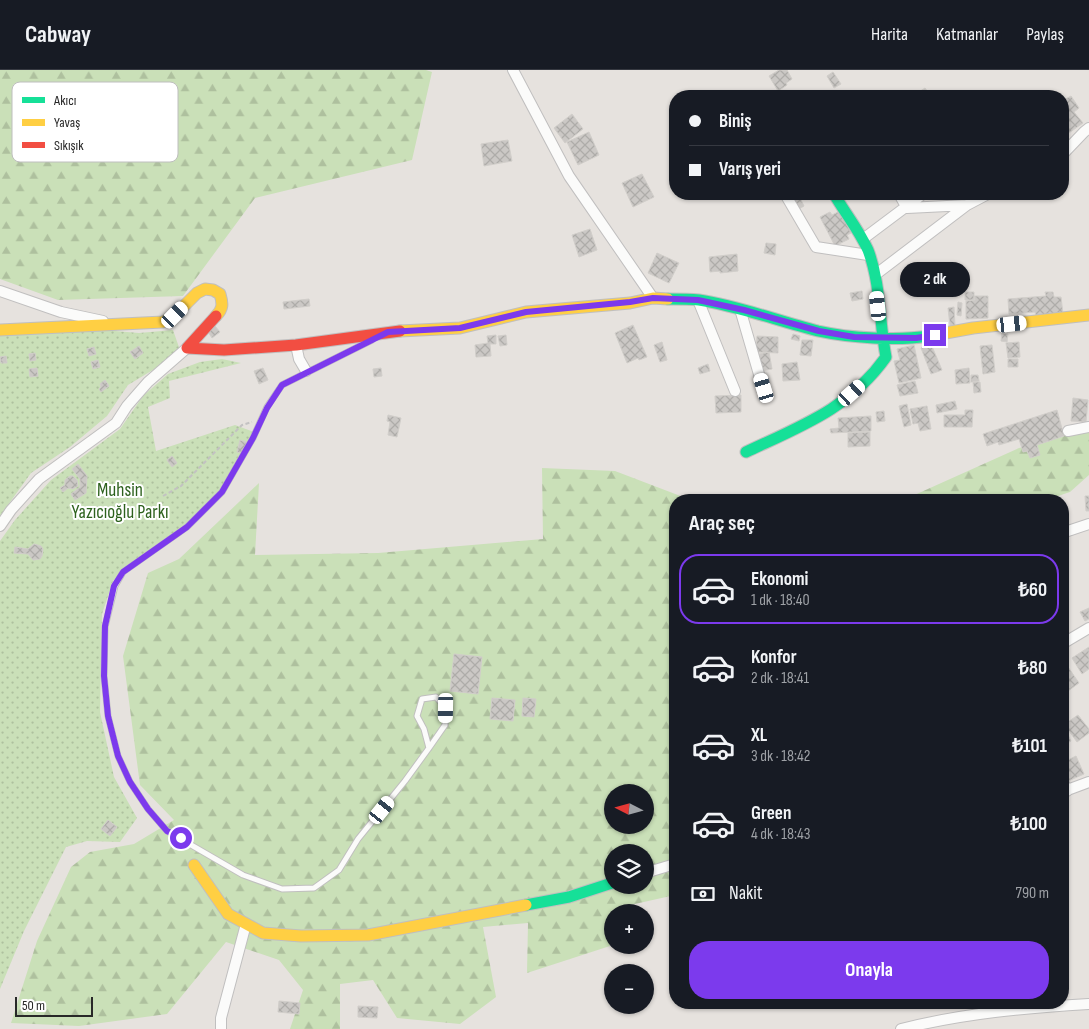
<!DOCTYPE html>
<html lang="tr">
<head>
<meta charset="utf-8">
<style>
  body { margin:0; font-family:"Sofia Sans Condensed",sans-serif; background:#242831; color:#f1f3f6; height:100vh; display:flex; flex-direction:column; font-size:19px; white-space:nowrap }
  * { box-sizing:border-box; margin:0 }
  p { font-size:16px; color:#9ea1a6 }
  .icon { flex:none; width:28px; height:28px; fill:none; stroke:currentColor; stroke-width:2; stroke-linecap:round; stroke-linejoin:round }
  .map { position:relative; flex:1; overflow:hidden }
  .panel { position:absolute; left:669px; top:424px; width:400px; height:515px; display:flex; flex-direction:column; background:#171b24; border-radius:20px; box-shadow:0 1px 4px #0004 }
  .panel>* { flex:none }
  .top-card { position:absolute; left:669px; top:20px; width:400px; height:110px; border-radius:20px; box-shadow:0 1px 4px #0004; display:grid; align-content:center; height:110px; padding:0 20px; background:#171b24 }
  .needle { width:32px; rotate:276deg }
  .fabs { position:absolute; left:604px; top:714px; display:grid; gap:10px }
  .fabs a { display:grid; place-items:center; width:50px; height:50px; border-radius:50%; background:#171b24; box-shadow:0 1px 4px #0004; font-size:25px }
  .scale { position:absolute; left:15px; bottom:12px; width:78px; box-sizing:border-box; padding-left:5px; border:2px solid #282828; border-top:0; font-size:14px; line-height:18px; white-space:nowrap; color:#282828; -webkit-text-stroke:4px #fff; paint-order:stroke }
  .end { position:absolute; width:22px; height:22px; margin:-11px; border:6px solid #7c3aed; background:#fff; box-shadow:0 0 0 2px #fff }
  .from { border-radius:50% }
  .bubble { position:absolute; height:35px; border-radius:18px; background:#171b24; box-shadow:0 1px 4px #0004; font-size:16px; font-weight:700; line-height:35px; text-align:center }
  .car { position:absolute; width:15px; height:30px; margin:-15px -8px; border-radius:6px; box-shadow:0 0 4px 1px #0007; background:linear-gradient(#fff 24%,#345 0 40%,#fff 0 76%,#345 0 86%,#fff 0) }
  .top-card b { display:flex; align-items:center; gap:18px; height:48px; font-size:19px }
  .top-card b+b { border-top:1px solid #363941 }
  .top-card i { width:12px; height:12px; background:#f1f3f6 }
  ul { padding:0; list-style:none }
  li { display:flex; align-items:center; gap:15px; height:70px; margin:0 10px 8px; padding:0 10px; border:2px solid transparent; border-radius:20px }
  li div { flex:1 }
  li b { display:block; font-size:19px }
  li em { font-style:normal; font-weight:700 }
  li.current { border-color:#7c3aed }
  li>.icon { width:45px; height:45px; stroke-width:1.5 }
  h2 { padding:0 20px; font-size:22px; line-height:60px }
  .pay { display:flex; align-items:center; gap:12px; height:55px; padding:0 20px; font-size:19px }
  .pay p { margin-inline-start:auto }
  .button { display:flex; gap:10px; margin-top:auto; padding:10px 20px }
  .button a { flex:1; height:58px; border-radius:20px; background:#7c3aed; color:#fff; font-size:20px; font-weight:700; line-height:58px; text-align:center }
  header { display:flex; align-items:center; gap:30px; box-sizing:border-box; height:70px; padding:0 25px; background:#171b24; border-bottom:1px solid #363941 }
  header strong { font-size:24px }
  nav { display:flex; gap:28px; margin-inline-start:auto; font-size:18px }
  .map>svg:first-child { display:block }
  .green { fill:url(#green-dots) }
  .forest { fill:url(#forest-firs); fill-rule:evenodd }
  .building { fill:url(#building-cross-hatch); stroke:#d1ceca }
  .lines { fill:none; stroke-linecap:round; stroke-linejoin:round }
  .lane-casing { stroke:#c0bfbf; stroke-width:7 }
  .street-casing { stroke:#c0bfbf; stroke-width:12 }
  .fast-casing { stroke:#c0bfbf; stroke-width:13 }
  .slow-casing { stroke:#c0bfbf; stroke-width:13 }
  .jam-casing { stroke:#c0bfbf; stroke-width:13 }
  .path { stroke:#c3c2c2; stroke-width:2; stroke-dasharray:4 2.5; stroke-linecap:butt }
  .lane { stroke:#fbfbfa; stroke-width:5 }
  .street { stroke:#fbfbfa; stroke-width:10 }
  .fast { stroke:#16e098; stroke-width:11 }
  .slow { stroke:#ffcf43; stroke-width:11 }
  .jam { stroke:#f24e42; stroke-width:11 }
  .route { stroke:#7c3aed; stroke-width:6 }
  .labels { text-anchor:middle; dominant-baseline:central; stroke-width:4; stroke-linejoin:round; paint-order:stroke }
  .park-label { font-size:19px; fill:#2d611d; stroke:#fff }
  .key { fill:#fff; stroke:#bebebe; stroke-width:1 }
  .key-label { font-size:14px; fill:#282828 }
</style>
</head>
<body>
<header>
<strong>Cabway</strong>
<nav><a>Harita</a><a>Katmanlar</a><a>Paylaş</a></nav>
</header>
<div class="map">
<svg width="1089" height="959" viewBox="0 0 1089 959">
  <defs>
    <pattern id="green-dots" width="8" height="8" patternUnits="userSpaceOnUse" patternTransform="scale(1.25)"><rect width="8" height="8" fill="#cae0b8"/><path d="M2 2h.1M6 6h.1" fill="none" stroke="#aec09e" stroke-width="1.8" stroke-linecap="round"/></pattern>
    <pattern id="forest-firs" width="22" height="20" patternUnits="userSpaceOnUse" patternTransform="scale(1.25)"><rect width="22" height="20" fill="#cae0b8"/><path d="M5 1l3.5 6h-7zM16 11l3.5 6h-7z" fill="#aec09e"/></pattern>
    <pattern id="building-cross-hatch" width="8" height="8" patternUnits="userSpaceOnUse" patternTransform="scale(1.25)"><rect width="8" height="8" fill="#cbc8c5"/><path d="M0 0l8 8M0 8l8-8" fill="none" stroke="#aeaca9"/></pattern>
  </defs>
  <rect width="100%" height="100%" fill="#e6e2de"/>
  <path class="green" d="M103,260l36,3 34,-3 8,23 -53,32 -21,31 -37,31 -39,26 -31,43v-182z
    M222,289l19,4 -72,18 1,17 -22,9 8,44 79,-26 22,8 -24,46 -59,61 -41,21 -20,20 -11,33 -2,98 14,65 23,41 -17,24 -33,-1 -21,6 -42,84 -24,58v-448l15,-21 36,-40 69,-51 23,-33 25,-22 32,-12z"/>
  <path class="forest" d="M0,0h426l6,2 -20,88 -157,38 -72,98 -125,4 -58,-21z
    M1089,359v46l-19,17 -24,8h-179l43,-3 109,-49z
    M542,398l73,3 76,29h-16v395l-58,13v4h-5v22l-2,12 -83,27 1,-50 -45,4 13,70 -36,27 -63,-6 -24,-38 -33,4v45h-50l13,-39 -24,-30 -53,-18 -59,72 -88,12 -68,-3 26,-82 34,-74 19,-15 44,-8 40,-24 -34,-35 -17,-129 25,-83 31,-14 80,-76 -4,72 123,-2 165,-14zM612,722h33v33h-33zM612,782h33v33h-33z"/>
  <path class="building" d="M779,0h8l5,9 -6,4 1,2 -9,6 -9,-15z
    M833,2l8,12 -7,4 -7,-12z
    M925,18l5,7 -1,1h-6l-4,-4z
    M1071,26l8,12 -5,4 9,11 -17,12 -4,-4v-30z
    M572,44l11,15 -18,14 -11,-15z
    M589,62l10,23 -21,10 -11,-23z
    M508,70l4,21 -28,5 -3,-22z
    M642,104l12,23 -21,10 -11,-24z
    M799,126l5,10 -5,3 -6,-10z
    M840,141l11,22 -4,2 2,4 -14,7 -15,-29 10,-5 2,3z
    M590,159l7,21 -18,7 -7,-22z
    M766,173l10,1 -1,11 -11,-2z
    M657,183l22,10 -10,20 -21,-10z
    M737,184l1,17 -18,2v-2l-10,1 -1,-15z
    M862,221l1,8 -11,2 -2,-8z
    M965,222h9v8h-9z
    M1045,222h8l1,5h7l2,17 -27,2 -1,-4 -26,2 -1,-15 38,-3z
    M974,226h14v22l-22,1v-18l9,-1z
    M309,229l1,7 -26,3 -1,-7z
    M958,232l4,1 -1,13 -4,-1z
    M954,237l1,19h-5l-2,-18z
    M214,255l6,7 -8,6 -5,-8z
    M633,255l14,32 -8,3 -1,-2 -11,5 -12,-30z
    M1002,263l6,1 -1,8 -6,-1z
    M793,264l7,2 -1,5 -8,-2z
    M496,265v9h-6l1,12 -15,1 -1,-12 13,-2 -1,-7z
    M506,265l1,10 -7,1 -2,-10z
    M757,266l21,1v16l-22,-1z
    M802,270h11l-2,16 -11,-1z
    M662,272l5,18 -7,2 -6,-17z
    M1019,272l1,15 -12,1 -2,-15z
    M931,274l11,26 -11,4 -10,-26z
    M914,275l7,33 -22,5 -5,-22 6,-1 -3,-11z
    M992,275l3,27 -12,2 -3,-28z
    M139,276l4,7 -8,6 -5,-7z
    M94,277l2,7 -7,2 -2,-7z
    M769,282l3,17 -11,2 -2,-17z
    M35,283l1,7 -6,1 -1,-7z
    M6,286l1,7h-6l-1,-6z
    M1008,289h10v8h-10z
    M98,290l2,7 -7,2 -2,-7z
    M797,292l3,18 -17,1 -1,-17z
    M708,294l2,7 -10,3 -2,-6z
    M37,298l1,8 -8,1 -1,-8z
    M263,298l5,12 -9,4 -5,-13z
    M381,298l1,8 -8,1 -1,-8z
    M969,298l1,15 -14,1 -1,-14z
    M971,305h7l1,6 -8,1z
    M105,310l4,6 -8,6 -2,-3 2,-2 -1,-3z
    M915,311l3,12 -18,3 -3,-11z
    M973,312h7l1,10 -7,1z
    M741,325v17l-25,1 -1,-17z
    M1073,328l15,2 -2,22 -15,-1z
    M955,331l2,8 -20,4 -1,-8z
    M907,334l4,21 -7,2 -5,-21z
    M927,336l4,23 -11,2 -2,-8 -5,1 -3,-15z
    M965,340h8l-1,17h-28v-12h21z
    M1057,340l7,26 -27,9 3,10 -10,3 -3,-7 -4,1 -4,-13 -20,6 -1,-3 -11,4 -4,-12z
    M884,341l1,10 -8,1 -1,-10z
    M388,345l13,3 -4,19 -9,-2 2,-13 -3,-1z
    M871,346v15l-40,2 -1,-4 9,-1 -1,-10z
    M870,362v14l-22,1v-14z
    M240,370l7,2 -3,12 -7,-2z
    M172,386l5,7 -5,4 -5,-7z
    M78,394l9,12 -1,17 -11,7 -4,-6 9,-7v-8l-8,-10z
    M70,406h3l4,4 1,6 -5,3 -5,-1 -5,4 -3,-4 5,-3v-5z
    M1085,426h4v15h-3z
    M34,474l7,2 2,3 -1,7 -2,3 -7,1 -5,-6 -14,-1 1,-6 13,2z
    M1089,538v11l-4,2 -5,-9z
    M1089,577v22l-7,5 -10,-16z
    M454,584l28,3 -4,37 -28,-3z
    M1066,594l13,19 -11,8 -6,-8v-17z
    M492,628l23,2 -2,21 -23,-2z
    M523,628l13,1 -2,18 -12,-1z
    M1078,645l11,14v4l-12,9 -8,-11 -7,5v-10z
    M1068,665l3,6 -9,5v-7z
    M1065,681l3,8 -6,3v-10z
    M1076,686l8,18 -16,7 -6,-12v-6z
    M108,750l9,7 -7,9 -9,-7z
    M279,931l21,2 -1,11 -21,-2z
    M358,936l20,1 -1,11 -19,-1z"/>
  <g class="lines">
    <g class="lane-casing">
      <path id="lane" d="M372,270l-90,45 -15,22 -14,31 -31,54 -35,35 -64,45 -8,14 -10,41 -1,49 4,40 10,40 12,26 18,27 19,22 76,44 39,14 32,-1 25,-18 19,-31 47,-58 24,-33 16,-23 1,-17 -10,-11 -14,2 -5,17 7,13 5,19"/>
    </g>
    <g class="street-casing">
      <path id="street" d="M513,0l56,106 84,122
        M1062,85l22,-23 5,-4
        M785,124l31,53 52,8
        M899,124l8,14 60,-3
        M863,169l60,-45
        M875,205l92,-70 21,-11
        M0,221l61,21 42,9
        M698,230l37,91
        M740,239l23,79
        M296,275l3,14 7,12
        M1068,361l21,-4
        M0,456l11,-16 28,-31 77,-56 11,-17 21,-24 39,-34
        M1062,463l27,-9
        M1062,574l27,-16
        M1062,709l5,12
        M1062,722l27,-10
        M645,803l30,-9
        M221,959v-11l25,-94
        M901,959c64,-16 123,-21 188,-25"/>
    </g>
    <g class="fast-casing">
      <path id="fast" d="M668,229c10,0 21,0 31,1 40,6 79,21 119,31 32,7 79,10 111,5
        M746,382c55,-26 103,-43 140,-95 -7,-35 -5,-73 -18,-107 -9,-20 -23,-37 -34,-56
        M526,835l43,-8 43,-14"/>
    </g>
    <g class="slow-casing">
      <path id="slow" d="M0,260l163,-8 12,-7 22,-22 8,-4 8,1 7,4c3,10 3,15 -4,22
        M400,261l60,-3 66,-16 104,-9 23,-5 15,1
        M929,266l44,-8 116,-13
        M194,795l34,49 35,19 38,3 67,-1 158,-30"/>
    </g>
    <g class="jam-casing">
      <path id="jam" d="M216,246l-29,32 37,2 72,-5 104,-14"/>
    </g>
    <path class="path" d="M163,426l18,-10 61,-61 10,-3"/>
    <use href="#lane" class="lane"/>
    <use href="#street" class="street"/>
    <use href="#fast" class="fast"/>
    <use href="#slow" class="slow"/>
    <use href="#jam" class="jam"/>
  </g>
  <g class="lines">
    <path class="route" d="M181,768l-14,-7 -19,-22 -18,-27 -12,-26 -10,-40 -4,-40 1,-50 9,-40 9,-14 64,-45 35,-35 31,-54 14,-30 15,-23 106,-53 72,-4 66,-16 104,-10 23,-4 45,2 46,10 75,21 35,6 62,1 19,-3"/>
  </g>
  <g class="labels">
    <g class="park-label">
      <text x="120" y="420">Muhsin<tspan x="120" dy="22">Yazıcıoğlu Parkı</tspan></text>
    </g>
  </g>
  <rect x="12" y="12" width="166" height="80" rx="8" class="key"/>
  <rect x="22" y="27" width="23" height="6" fill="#16e098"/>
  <rect x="22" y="49" width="23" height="7" fill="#ffcf43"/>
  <rect x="22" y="72" width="23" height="6" fill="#f24e42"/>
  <g class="key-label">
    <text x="54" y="35">Akıcı</text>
    <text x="54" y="57">Yavaş</text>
    <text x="54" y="80">Sıkışık</text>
  </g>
</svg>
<div class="fabs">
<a><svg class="needle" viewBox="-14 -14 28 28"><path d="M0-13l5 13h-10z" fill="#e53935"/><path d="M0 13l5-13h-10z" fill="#9ea1a6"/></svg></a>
<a><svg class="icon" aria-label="layers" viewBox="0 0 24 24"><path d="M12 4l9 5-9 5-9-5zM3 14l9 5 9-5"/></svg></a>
<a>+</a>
<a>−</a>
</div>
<div class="scale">50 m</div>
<i class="end from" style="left:181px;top:768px"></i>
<i class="end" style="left:935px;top:265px"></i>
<div class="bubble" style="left:900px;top:192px;width:70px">2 dk</div>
<i class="car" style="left:878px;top:236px;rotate:354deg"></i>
<i class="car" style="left:175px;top:245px;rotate:45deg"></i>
<i class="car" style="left:1012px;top:254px;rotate:84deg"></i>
<i class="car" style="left:764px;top:318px;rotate:343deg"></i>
<i class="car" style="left:852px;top:323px;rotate:48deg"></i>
<i class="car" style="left:446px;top:638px;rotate:181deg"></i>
<i class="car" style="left:382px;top:740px;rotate:39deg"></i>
<div class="top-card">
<b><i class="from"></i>Biniş</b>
<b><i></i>Varış yeri</b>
</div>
<section class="panel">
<h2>Araç seç</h2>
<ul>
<li class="current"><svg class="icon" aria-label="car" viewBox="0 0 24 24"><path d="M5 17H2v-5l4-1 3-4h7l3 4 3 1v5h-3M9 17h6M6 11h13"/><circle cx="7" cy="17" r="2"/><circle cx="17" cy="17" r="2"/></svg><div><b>Ekonomi</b><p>1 dk · 18:40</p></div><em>₺60</em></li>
<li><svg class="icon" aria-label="car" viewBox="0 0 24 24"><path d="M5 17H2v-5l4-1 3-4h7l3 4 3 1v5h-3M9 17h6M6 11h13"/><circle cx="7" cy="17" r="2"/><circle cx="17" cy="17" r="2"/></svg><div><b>Konfor</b><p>2 dk · 18:41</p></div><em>₺80</em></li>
<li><svg class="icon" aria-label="car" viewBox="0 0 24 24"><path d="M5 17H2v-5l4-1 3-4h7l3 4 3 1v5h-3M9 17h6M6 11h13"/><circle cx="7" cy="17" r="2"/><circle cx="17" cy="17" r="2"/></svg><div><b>XL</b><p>3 dk · 18:42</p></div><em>₺101</em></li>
<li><svg class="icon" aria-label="car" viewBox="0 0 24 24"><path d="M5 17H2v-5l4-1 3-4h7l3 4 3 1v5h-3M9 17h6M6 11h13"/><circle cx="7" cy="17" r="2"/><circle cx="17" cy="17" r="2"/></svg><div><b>Green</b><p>4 dk · 18:43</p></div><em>₺100</em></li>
</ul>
<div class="pay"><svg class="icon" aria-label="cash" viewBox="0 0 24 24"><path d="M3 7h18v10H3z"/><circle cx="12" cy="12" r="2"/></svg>Nakit<p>790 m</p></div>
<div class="button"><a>Onayla</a></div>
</section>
</div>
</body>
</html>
